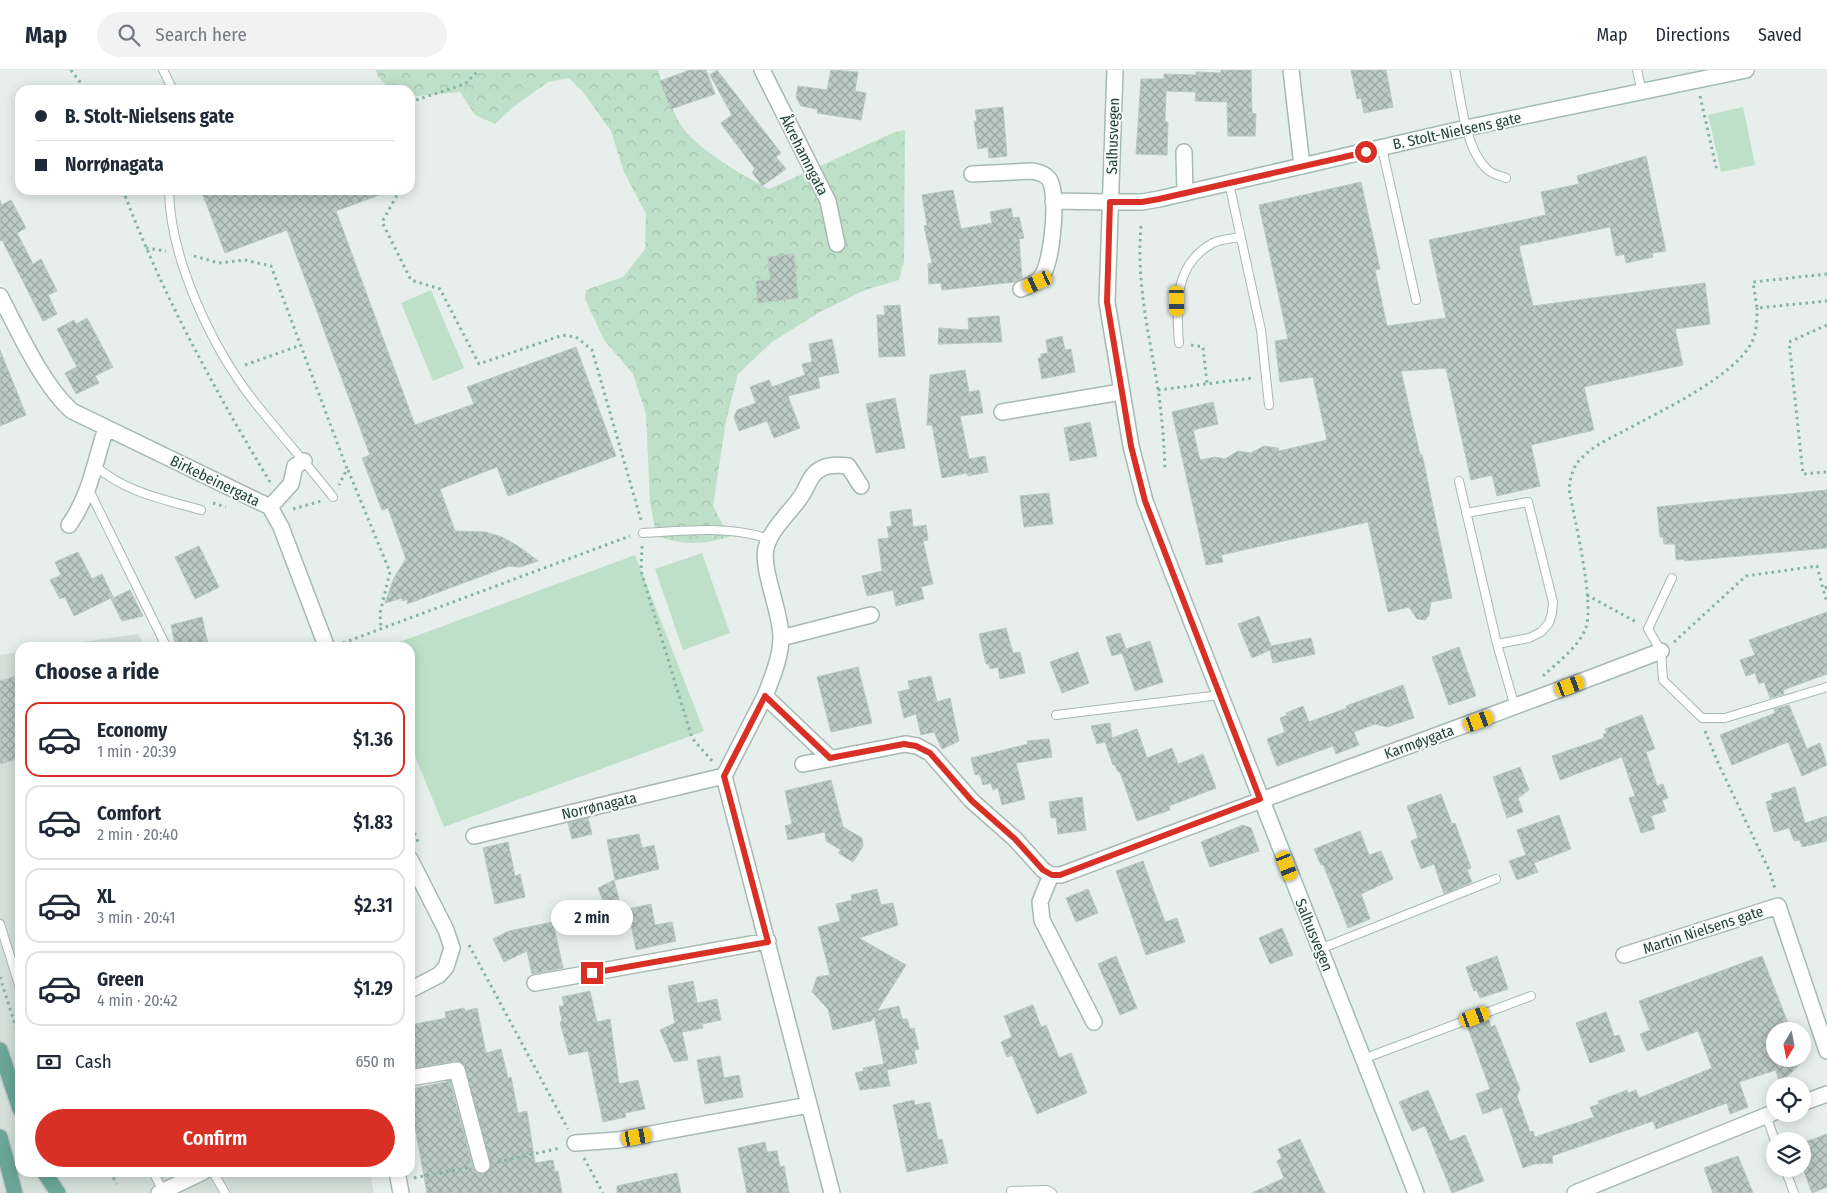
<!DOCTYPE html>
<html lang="en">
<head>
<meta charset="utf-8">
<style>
  body { margin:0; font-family:"Fira Sans Condensed",sans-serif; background:#f2f2f3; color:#1f2937; height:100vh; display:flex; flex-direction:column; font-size:19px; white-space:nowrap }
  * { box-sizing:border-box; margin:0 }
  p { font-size:16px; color:#747a83 }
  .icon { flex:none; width:28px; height:28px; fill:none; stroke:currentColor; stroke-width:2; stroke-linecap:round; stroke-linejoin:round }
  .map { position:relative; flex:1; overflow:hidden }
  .drawer { position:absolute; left:15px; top:572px; width:400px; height:535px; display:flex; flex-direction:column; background:#fff; border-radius:15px; box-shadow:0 2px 12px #0003 }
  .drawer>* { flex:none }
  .hud { position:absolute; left:15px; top:15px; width:400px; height:110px; border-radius:15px; box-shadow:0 2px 12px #0003; display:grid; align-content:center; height:110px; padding:0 20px; background:#fff }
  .needle { width:32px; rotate:190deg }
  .fabs { position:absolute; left:1766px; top:952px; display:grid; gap:10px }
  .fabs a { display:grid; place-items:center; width:45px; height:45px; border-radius:50%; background:#fff; box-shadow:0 2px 12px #0003; font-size:25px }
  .end { position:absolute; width:22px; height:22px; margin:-11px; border:6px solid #d93025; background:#fff; box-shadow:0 0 0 2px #fff }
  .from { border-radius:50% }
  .bubble { position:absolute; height:35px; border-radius:18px; background:#fff; box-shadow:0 2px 12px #0003; font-size:16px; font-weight:600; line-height:35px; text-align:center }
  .car { position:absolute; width:15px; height:30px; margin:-15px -8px; border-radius:6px; box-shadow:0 0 4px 1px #0007; background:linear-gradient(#f5c518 24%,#345 0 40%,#f5c518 0 76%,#345 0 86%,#f5c518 0) }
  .hud b { display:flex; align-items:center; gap:18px; height:48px; font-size:19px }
  .hud b+b { border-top:1px solid #e0e1e3 }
  .hud i { width:12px; height:12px; background:#1f2937 }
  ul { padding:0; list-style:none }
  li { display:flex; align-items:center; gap:15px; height:75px; margin:0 10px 8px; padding:0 10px; border:2px solid #e0e1e3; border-radius:15px }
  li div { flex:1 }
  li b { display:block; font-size:19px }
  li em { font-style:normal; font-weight:600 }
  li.current { border-color:#d93025 }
  li>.icon { width:45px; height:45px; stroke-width:1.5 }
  h2 { padding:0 20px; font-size:22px; line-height:60px }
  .pay { display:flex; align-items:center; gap:12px; height:55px; padding:0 20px; font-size:19px }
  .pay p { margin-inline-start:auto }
  .action { display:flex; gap:10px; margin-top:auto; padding:10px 20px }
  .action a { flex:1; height:58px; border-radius:30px; background:#d93025; color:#fff; font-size:20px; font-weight:600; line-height:58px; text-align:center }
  header { display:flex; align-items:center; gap:30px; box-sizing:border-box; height:70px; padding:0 25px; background:#fff; border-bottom:1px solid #e0e1e3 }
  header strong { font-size:24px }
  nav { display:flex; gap:28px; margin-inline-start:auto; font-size:18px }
  .search { width:350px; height:45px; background:#f2f2f3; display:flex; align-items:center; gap:12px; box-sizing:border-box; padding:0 18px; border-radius:28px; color:#747a83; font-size:19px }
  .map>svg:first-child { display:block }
  .built { fill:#d4dfda }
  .forest { fill:url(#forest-crowns) }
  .park { fill:#bfe0c8 }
  .building { fill:url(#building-cross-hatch); stroke:#b8c9c2 }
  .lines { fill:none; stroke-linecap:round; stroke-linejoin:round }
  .lane-casing { stroke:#a8b8b2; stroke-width:10 }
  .street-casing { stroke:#a8b8b2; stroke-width:18 }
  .secondary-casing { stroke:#a4bbb3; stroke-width:18 }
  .primary-casing { stroke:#c2cac8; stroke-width:18 }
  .path { stroke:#86b3a5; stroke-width:3; stroke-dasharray:2.5 4; stroke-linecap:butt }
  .lane { stroke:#fff; stroke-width:8 }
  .street { stroke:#fff; stroke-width:15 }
  .secondary { stroke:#fff; stroke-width:15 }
  .primary { stroke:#6aa596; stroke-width:15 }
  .route { stroke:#d93025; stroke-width:6 }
  .labels { text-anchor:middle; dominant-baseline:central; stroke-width:4; stroke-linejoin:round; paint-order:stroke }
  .street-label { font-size:15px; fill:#24423a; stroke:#f7fbf9 }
</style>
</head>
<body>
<header>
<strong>Map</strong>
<div class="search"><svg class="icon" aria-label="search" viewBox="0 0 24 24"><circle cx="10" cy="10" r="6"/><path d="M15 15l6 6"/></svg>Search here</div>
<nav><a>Map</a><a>Directions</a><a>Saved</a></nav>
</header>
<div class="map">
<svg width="1827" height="1123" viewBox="0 0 1827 1123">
  <defs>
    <pattern id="forest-crowns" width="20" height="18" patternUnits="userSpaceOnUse" patternTransform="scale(1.25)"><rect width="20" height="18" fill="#bfe0c8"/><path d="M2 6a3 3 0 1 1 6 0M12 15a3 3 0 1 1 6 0" fill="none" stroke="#a4c1ad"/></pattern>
    <pattern id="building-cross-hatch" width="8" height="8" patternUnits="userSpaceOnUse" patternTransform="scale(1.25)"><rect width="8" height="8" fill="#bbcac4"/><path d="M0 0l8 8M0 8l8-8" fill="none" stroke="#98a6a0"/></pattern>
  </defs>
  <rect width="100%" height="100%" fill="#e6efeb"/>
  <path class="built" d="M138,564l8,13h-99z
    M20,582v520l350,1 4,20h-374v-538z"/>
  <path class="forest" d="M376,0h282c6,20 17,51 31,65 20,21 55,41 80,54l126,-57 10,-2 -1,132 -5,18 -34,10 -45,22 -48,30 -34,32 -12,47 -13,85 10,19 23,6c-33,12 -57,18 -90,4l-6,-33 -4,-88 -13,-40 -29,-34 -19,-41 1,-9 37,-13 22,-28 1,-35 -22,-42 -13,-41 -28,-39 -14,-14 -21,4 -36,26 -17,16 -20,-9 -15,-23 -43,4 -7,-1v-5h-19l-13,-13z"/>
  <path class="park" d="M1743,37l12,58 -34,7 -13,-57z
    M431,220l33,78 -31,13 -32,-78z
    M702,483l28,80 -47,17 -28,-81z
    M635,485l69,176 -260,96 -34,-83v-96l-24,-1z"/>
  <path class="building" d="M690,0h16l9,24 -44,15 -11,-28z
    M717,0l64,83 -5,4 10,12 -24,17 -10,-14 3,-3 -33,-44 -1,-2 11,-8 -22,-40z
    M831,0l27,2 -3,19 11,2 -5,27 -44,-7 1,-4 -17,-3 -5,-9 2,-11 29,4z
    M1221,0h30l1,43 4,1 -1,22h-27l-1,-34 -32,-1 1,-9 -30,-1 -1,31h3l-1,33 -31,-1 5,-75h23v-5l32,1v-3l25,1z
    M1351,0h35l7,37 -29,6 -3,-15 -4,1z
    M1003,37l4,49 -18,2 -1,-11 -10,2 -4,-28h3l-2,-11z
    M1646,86l20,95 -14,2 1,4 -27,6 -2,-9 -8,2 -6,-29 -91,19 14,60 172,-23 5,41 -35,5 8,36 -99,22 10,43 -63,15 9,41 -43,10 -5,-21 -21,5 -25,-112 -45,3 19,84 2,-1 30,144 -21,4 -2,13 -4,5 -8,-1 -8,-12 -21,5 -20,-90 -147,33 2,7 -17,3 -34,-153 41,-10 5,22 -25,6 7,30 15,-3 10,2 13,-8 13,2 13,-7 14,2 1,3 48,-11 -14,-63 -33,5 -5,-41 13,-2 -29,-134 102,-23 19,87 -5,1 12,56 59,-8 -17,-78 117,-25 -5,-23 38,-8 -2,-8z
    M201,120h186v2l-51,19 79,214 59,-21 -7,-17 109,-40 40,109 -108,40 -11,-29 -57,22 15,42 30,1 17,5 16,9 20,15 -18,6 -11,-1 -102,38 1,-5 -6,2v-3l-17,5 9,-25 12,-19 -18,-51 -6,2 -20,-52 8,-3 -83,-225 -62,23z
    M953,120l8,39 31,-6 -2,-11 21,-4 2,10 6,-1 5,21 -5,1 3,39 -7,4 -73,8 -1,-7 -12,1 -1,-20 4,-1 -8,-37 3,-1 -5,-30z
    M0,130l2,5 9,-5 15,28 -9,5 16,31 8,-5 16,32 -9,4 9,19 -14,7 -41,-81 -2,1z
    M794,184l4,44 -40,5 -2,-22 14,-1 -2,-23z
    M900,235l5,51 -26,1 -2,-42h8l-1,-9z
    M999,246l3,26 -64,2 1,-16 30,2 -1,-12z
    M87,248l26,49 -18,9 4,7 -23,11 -11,-21 12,-6 -20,-38 17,-9 2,4z
    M1062,266l3,14 6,-1 4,23 -33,7 -4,-21h3v-4l7,-1 -2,-13z
    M832,269l7,34 -21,4 2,11 -32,8 12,32 -26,10 -7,-17 -28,10 -5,-14 3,-7 19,-7 -6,-16 19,-7 3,7 33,-12 -3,-11 10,-2 -3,-18z
    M0,280l26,65 -26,11z
    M965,300l4,22 10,-2 4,23 -23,3 9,43 16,-3 3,16 -20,4 -1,-3 -25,5 -10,-53h-5l3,-50z
    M895,328l10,50 -29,5 -10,-49z
    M1090,352l7,34 -27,5 -6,-33z
    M1827,420v58l-142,13 -1,-2 -8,1 -1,-16h-11l-1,-7h-3l-3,-30z
    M1049,423l4,31 -29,3 -4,-31z
    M911,439l2,18 13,-2 2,15 -5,1 10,43 -12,3 3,12 -28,7 -3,-16 -26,6 -5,-20 20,-5 -4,-32 11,-1 -2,-11 5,-1 -2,-14z
    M199,476l20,41 -24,12 -20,-42z
    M78,482l14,27 10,-5 11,23 -39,19 -9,-19 -5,2 -10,-19 11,-5 -6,-13z
    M130,520l13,26 -21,5 -11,-22z
    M1827,542v62l-44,16 1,4 -14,4 -6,-16 -5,2 -4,-11 -9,3 -6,-16 15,-5 -6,-15z
    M1259,546l12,30 40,-8 4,16 -42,9 -3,-13 -18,8 -14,-34z
    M202,547l7,31h-33l-5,-23z
    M1006,558l7,25 7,-1 5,21 -25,6 -2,-12 -8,2 -1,-5h-3l-7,-30z
    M1120,563l6,16 24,-8 13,41 -28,9 -13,-38 -10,3 -6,-19z
    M1459,577l17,49 -27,9 -17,-48z
    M1078,582l11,31 -27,10 -12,-31z
    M858,597l14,56 -41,9 -14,-55z
    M20,605v83l-20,6v-83z
    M931,606l6,26 13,-4 9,43 -17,8 -8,-17 -13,3 -5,-21 -12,4 -6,-26 12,-3 -2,-8z
    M1403,615l11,33 -27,9 -12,-3 -21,8 5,13 -23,9 -3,-8 -56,20 -10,-27 18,-7 -5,-14 7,-3 -1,-2 17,-7 6,16 38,-14 -1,-2z
    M1789,635l18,44 13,-6 7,22 -25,11 -14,-34 -56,23 -12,-30 55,-22 -1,-4z
    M1642,645l13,34 -9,3 11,34 6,-2 5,14 -6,2 4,11 -15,5 4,13 -14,4 -12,-35 6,-2 -13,-39 -62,23 -8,-24 52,-18 -1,-4 4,-1 -2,-4z
    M1110,653l2,15 25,-9 10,29 25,-10 6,16 25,-10 13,34 -47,18 1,4 -33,11 -17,-49h-2l-3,-7h-2l-8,-23 -8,2 -6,-18z
    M1049,669l3,18 -36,6 9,36 -23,6 -4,-17 -5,2 -2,-7 -8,2 -3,-11 -5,1 -4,-17 57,-14 -1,-3z
    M1520,697l9,23 -11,8 5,14 -16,6 -14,-41z
    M831,710l12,47 19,11 1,8 -10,16 -15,-9 3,-3 -15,-9 -1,-9 -37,8 -3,-14 7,-2 -7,-33z
    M1795,717l10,36 22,-7v25l-25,6 -2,-7 -6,1 -5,-13 -15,4 -8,-30 7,-3 -2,-5z
    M1441,724l11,30 3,-1 16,45 -4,2 5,12 -28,12 -10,-30 -13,5 -10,-28 7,-3 -11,-32z
    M1082,727l4,33 -28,4 -2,-16h-5l-2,-16z
    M1559,745l12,34 -37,14 4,9 -21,8 -8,-19 17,-6 -9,-25z
    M588,748l4,16 -20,5 -4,-16z
    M1243,755l8,3 8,23 -49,16 -9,-25z
    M1360,761l9,24 12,-4 12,28 -32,15 9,25 -22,9 -25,-64 -2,1 -7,-16z
    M639,764l3,14 12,-3 5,24 -44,11 -8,-40z
    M508,772l7,34 5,-2 5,23 -30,7 -12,-56z
    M1143,791l22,61 12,-4 8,24 -39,13 -30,-84z
    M614,810l7,28 -14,3 -9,-23z
    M877,819l4,16 12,-2 5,22 -39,13 47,27 -29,46 22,-5 3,13h5l3,10 4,-1 5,21 -5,1 3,13 -30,7 3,16 -30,4 -5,-17 9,-2 -1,-3 21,-4 -7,-34 -3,-13 -3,4 -38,9 -5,-21 -16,-17 5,-15 13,-2 -12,-48 22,-6 -4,-17 16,-4 -1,-5z
    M1088,819l10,24 -22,9 -10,-24z
    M651,834l4,21 17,-3 4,19 -40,9 -8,-41z
    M553,852l10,46 -31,6 -5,-23 -23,11 -11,-23 16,-8z
    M1282,858l11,27 -23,9 -11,-26z
    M1116,886l21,52 -17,7 -22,-51z
    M1497,886l11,33 -28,9 -3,-8 -3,1 -8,-24z
    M1762,886l29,75h-16v28h26l1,3 -22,22 -4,-14 -37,12 9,25 -18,7 -3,-11 -71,26 -3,-8 -101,35 1,7 -19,1 -11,4 -21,-61 -19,7 -7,-20 14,-5 -22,-61 21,-8 2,7 4,-2 25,64 -3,7 13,36 3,-1 2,6 59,-20 -4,-10 9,-3 -1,-3 29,-11 1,3 8,-3 3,8 73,-30 -14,-37 -51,20 -7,-17 10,-4 -11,-29z
    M693,911l4,22 20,-4 4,21 -19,4 1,4 -21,4 6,28 -14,2 -14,-32 15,-7 -7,-37z
    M590,921l7,31 13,-3 9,65 19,-4 7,29 -20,4 1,4 -23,5 -15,-71 -19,4 -9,-33 2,-1 -3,-15h5l-2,-9z
    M1033,935l8,22 5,-2 13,33 12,-5 16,40 -50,21 -25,-59 -5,2 -6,-15 11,-5 -8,-21z
    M464,938l1,3 12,-3 9,45 15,-4 7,29 3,-1 7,36 9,-2 8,52 18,-3 2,12 3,-1 4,22h-135l-17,-93v-11l40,-8 23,87 3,4 8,2 7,-7 -27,-103 -9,-3 -39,7 -3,-15h-3v-28l36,-7 -1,-6z
    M1606,942l8,24 5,-1 6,16 -35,12 -14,-40z
    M720,986l4,22 15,-3 4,22 -38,7 -8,-44z
    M1428,1020l22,51 15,-6 19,46 -32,12 -27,-67 -13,5 -13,-29z
    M914,1030l1,5 15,-3 8,38 4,-1 6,24 -41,9 -14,-67z
    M1827,1064v53l-15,6 -10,-27v-23z
    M1300,1069l25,54h-73l32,-15 -7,-17 5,-3 -4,-9z
    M765,1072l2,10 10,-1 3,16 4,-1 5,27h-42l-9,-45z
    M1738,1086l15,37h-40l-9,-25z
    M677,1103l4,20h-64v-7z"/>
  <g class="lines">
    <g class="lane-casing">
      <path id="lane" d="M163,0l10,20
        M1455,0c6,29 10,80 33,100 4,4 13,6 18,8
        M1637,0l5,22
        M1382,78l34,152
        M1229,113l32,147 8,75
        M169,120c1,68 42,156 84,210 26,33 54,64 80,97
        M1179,273c-3,-38 -5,-79 34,-100 8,-4 18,-4 26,-6
        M94,395c31,27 68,34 107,45
        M1459,411l38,163 18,63
        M89,420l78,158
        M1466,443l62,-11 25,100 -1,11 -3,10 -8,9 -12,6 -32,6
        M643,463c41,-2 87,-8 126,6
        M1672,508l-24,51 13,22 2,29 39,38h23l102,-31
        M1056,645l164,-20
        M0,854l20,64
        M1320,879l176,-70
        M1363,989l168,-63
        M1766,1045l9,26
        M1785,1099l9,24
        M153,1102l10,19
        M213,1102l12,21
        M1011,1121l36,-1 5,3"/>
    </g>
    <g class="street-casing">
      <path id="street" d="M762,0l66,131 9,43
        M1291,0l11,96
        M1184,82l1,41
        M972,104l60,-3c7,1 13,3 17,8 10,15 3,80 -6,95 -5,9 -13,11 -22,15
        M1053,131l57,1
        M0,226c18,34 43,90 72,115l198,96 11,20 46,121
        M1002,342l119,-20
        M270,437l21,-23 4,-18 9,-5
        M69,455c21,-29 26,-64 37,-97
        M781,568l90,-23
        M765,626c7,-18 16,-39 16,-59 0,-25 -20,-68 -15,-89 5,-20 26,-37 36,-53 6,-9 8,-20 17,-25 8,-6 20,-5 29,-4l13,20
        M803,694l102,-20 12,2 13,7 42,48 43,38 28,31 8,5h10c199,-76 401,-147 600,-224
        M724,706l108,417
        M474,766l250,-60 41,-80 65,62
        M410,789l36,71 6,18 -6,19 -7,8 -29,15
        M1051,805l-11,27 2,18 52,102
        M1624,885l154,-49 49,145
        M535,913l233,-42
        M410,1008l47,-8 25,95
        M1802,1033l25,-9
        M575,1073l43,-3 191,-35
        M397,1102l4,21
        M159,1123l44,-21
        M1575,1123l200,-81"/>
    </g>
    <g class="secondary-casing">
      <path id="secondary" d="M1115,0l-8,232 24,144 14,55 24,63 247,629
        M1110,132h32l17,-3 307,-71 280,-58"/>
    </g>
    <g class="primary-casing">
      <path id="primary" d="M0,980l20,59
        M0,1067l15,56
        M44,1102l14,21"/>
    </g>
    <path class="path" d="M71,0l15,20
      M1700,26l17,75
      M410,32l55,-18 14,-14
      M123,120c38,102 91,199 147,292
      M400,120l-18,32 29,58 29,9 39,75 84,-29 13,2 16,13 49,170
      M1141,156c-5,56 8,108 17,163 4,27 6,53 7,80
      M146,178l20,3
      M194,186l25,7 26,-3 26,6 76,203 -8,16
      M1827,204l-74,8 4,26 70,-7
      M1827,255l-38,17 14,132 24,-2
      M1191,275l12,2 4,37
      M245,295l56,-20
      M1158,320l95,-12
      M348,400l42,102 -10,41 1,16
      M213,433l13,4
      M293,439l28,-8
      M642,476l-1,25 51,167 21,24
      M1827,517l-4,2 4,13
      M1587,525l49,27
      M1674,572l72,-66 71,-10 6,23
      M343,573l287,-107
      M1543,606c14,-13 34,-28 42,-46 11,-24 -11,-112 -16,-141 1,-9 3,-18 8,-26 12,-15 31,-24 47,-32 36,-20 109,-53 128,-89 5,-11 5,-23 5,-34
      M1705,661l14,34 51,107 5,17
      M410,751l9,24
      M469,875l99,184
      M0,907l20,63
      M584,1088l19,35
      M498,1092l62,-14
      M110,1102l7,12
      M414,1108l53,-10"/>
    <use href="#lane" class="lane"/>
    <use href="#street" class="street"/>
    <use href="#secondary" class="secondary"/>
    <use href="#primary" class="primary"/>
  </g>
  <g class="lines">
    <path class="route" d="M592,903l176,-31 -44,-166 41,-80 65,62 74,-14 12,2 14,7 42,48 43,38 28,31 9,5h8l200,-76 -115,-298 -14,-55 -24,-144 3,-100h32l17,-3 207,-47"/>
  </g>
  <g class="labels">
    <g class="street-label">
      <text transform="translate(1457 61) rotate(-12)">B. Stolt-Nielsens gate</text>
      <text transform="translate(1113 66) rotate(-88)">Salhusvegen</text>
      <text transform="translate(804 85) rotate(63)">Åkrehamngata</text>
      <text transform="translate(215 411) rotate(26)">Birkebeinergata</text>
      <text transform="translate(1419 672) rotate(-20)">Karmøygata</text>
      <text transform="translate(599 736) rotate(-13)">Norrønagata</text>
      <text transform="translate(1703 860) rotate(-18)">Martin Nielsens gate</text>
      <text transform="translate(1314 865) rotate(68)">Salhusvegen</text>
    </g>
  </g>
</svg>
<div class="fabs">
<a><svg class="needle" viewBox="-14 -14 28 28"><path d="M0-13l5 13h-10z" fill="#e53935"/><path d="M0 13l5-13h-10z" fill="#747a83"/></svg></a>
<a><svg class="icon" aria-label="locate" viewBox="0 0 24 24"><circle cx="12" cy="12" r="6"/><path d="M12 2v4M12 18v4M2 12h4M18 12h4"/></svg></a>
<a><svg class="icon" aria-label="layers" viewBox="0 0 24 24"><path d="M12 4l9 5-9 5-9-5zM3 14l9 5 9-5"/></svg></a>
</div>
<i class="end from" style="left:1366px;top:82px"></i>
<i class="end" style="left:592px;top:903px"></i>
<div class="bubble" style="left:551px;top:830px;width:82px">2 min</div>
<i class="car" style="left:1038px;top:212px;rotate:245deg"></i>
<i class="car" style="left:1177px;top:231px;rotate:179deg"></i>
<i class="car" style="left:1570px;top:616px;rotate:69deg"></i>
<i class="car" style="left:1479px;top:651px;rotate:70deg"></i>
<i class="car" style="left:1287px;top:796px;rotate:159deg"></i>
<i class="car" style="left:1475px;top:947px;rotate:70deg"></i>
<i class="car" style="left:637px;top:1067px;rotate:80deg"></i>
<div class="hud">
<b><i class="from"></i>B. Stolt-Nielsens gate</b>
<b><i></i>Norrønagata</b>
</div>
<section class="drawer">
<h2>Choose a ride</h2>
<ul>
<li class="current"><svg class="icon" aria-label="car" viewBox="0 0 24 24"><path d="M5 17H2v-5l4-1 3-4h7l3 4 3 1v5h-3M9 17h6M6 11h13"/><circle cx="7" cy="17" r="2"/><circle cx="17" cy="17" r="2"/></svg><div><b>Economy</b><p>1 min · 20:39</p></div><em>$1.36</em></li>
<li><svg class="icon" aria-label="car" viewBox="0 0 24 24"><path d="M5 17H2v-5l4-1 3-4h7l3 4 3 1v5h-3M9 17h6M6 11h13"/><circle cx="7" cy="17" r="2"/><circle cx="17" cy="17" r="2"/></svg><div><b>Comfort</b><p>2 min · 20:40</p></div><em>$1.83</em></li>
<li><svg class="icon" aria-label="car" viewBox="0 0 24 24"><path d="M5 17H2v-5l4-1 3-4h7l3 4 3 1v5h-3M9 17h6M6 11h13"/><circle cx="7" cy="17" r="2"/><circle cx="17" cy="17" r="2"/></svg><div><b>XL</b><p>3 min · 20:41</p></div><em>$2.31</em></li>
<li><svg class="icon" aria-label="car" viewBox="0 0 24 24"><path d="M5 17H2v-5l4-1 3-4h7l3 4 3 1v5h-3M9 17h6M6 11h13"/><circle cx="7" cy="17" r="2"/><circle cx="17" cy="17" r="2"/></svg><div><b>Green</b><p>4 min · 20:42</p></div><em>$1.29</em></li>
</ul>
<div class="pay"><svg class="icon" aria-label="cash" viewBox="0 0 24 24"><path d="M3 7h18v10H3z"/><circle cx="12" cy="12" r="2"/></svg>Cash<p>650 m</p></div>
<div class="action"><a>Confirm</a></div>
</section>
</div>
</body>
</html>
